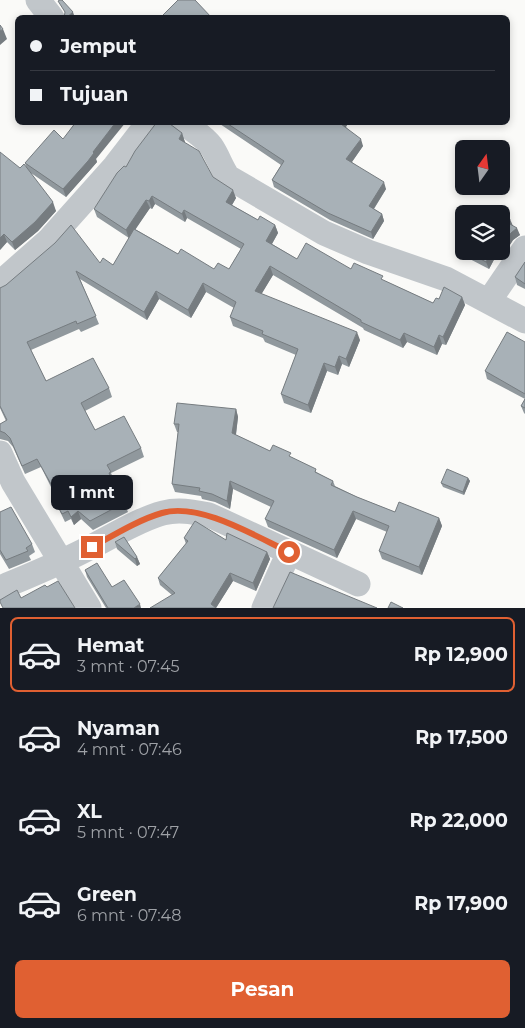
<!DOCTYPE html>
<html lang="id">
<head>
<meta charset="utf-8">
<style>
  body { margin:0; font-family:Montserrat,sans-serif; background:#20242c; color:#f1f3f6; height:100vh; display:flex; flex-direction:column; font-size:19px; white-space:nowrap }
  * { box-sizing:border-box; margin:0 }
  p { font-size:16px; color:#9ea1a6 }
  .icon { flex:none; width:28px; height:28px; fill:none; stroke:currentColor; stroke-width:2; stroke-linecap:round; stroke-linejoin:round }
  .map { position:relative; height:608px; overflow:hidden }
  .details { display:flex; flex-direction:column; background:#171b24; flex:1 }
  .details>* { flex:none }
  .top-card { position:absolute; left:15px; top:15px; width:495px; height:110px; border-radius:8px; box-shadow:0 2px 8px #0003; display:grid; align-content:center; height:110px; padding:0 15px; background:#171b24 }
  .needle { width:32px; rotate:14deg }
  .fabs { position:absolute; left:455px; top:140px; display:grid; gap:10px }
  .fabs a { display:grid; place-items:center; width:55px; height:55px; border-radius:8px; background:#171b24; box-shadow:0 2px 8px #0003; font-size:25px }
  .end { position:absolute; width:22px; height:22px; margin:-11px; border:6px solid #e06032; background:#fff; box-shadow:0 0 0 2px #fff }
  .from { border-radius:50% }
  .bubble { position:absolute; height:35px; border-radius:8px; background:#171b24; box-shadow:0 2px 8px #0003; font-size:16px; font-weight:700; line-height:35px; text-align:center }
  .top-card b { display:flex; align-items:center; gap:18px; height:48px; font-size:19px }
  .top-card b+b { border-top:1px solid #363941 }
  .top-card i { width:12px; height:12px; background:#f1f3f6 }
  ul { padding:9px 0 0; list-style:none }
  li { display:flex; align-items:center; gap:15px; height:75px; margin:0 10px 8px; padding:0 5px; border:2px solid transparent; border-radius:8px }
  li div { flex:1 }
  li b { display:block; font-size:19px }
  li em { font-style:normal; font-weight:700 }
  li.on { border-color:#e06032 }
  li>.icon { width:45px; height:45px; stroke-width:1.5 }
  .button { display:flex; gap:10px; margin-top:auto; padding:10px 15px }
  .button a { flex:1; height:58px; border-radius:8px; background:#e06032; color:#fff; font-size:20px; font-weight:700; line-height:58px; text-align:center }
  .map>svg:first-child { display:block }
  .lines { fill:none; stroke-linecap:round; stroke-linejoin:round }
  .minor { stroke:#c1c6ca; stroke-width:25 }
  .wall { fill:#90989d; fill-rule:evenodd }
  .shaded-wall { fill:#767c80 }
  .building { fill:#a8b1b7; stroke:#767c80 }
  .route { stroke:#e06032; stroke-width:6 }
</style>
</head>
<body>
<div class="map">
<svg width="525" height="608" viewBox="0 0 525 608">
  <rect width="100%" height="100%" fill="#fafaf8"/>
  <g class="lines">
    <path class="minor" d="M38,0l14,18
      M183,122c9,8 21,14 28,24 7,10 10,21 17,31l96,56 44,19 78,27 79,42
      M0,283l48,-42 67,-75 34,-44
      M489,301l36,-53
      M0,453l13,29 76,126
      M0,588c31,-13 61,-25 91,-41 22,-11 49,-28 72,-34 16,-4 30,-1 46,2l149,69
      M264,608l25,-56"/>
  </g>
  <path class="wall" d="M217,122h132l-3,5 17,19 -11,16 34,27 -12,20 8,5 2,7 -11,18 -43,-19 -56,-33 -2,-7 9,-15z
    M170,124l12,9 3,10 28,34 23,21 -4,7 26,15 17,5 3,8 -6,11 25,15 54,10 34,12 48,22 6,-4 23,-2 3,8 -19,40 -4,-1 -5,11 -30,-13 -4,6 -39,-18 -1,-2 -90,-53 -12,19 99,46 -11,27 -7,-3 -4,11 -11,-4 -16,42 -27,-10 -3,-9 15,-39 -31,-13 -2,-4 -30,-12 -3,-9 4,-9 -28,-16 -15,26 -32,-19 -12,21 -67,-41 19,45 -18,8 -2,-3 -48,21 15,31 63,7 3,9 -27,14 10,19 46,18 3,9 -33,16 3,7 -1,1 11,22 4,9 -35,18 -12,-11 -7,6 -3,-6 -6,3 -9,-19 -4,-8 2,-2 -13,-26 -16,7 -12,-27 -5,-6 -8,-2v-15l6,-3 -6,-13v-120l100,-25 13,2 16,-27 -32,-21 -3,-8 32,-42zM155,204l30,18 2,-4 54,31 -12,20h-15l-36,-15 -43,-25 15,-21 2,1z
    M63,139l33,20 1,3 -31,35 -35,-24 25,38 -18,20 -23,19 -8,-8 -7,8 20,-82 6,-1 -1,-4z
    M513,226l7,9 -7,5 -11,17 -5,-3 -8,15 -25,-13 -2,-7 2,-3v5h37z
    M525,262v27l-8,-4 -2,-8z
    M525,342v72l-1,-1 -3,-7 4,-7 -38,-20 -2,-8z
    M236,409l2,8 -2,18 34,16 23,7 25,15 15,8 2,5 22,11 38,15 44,6 3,8 -20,49 -40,-16 -3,-8 8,-19 -31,-13 -19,39 -69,-31 -3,-8 6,-12 -38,-18 -3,20 -15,-7 -13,-3 -1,-3 -26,-4 -3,-8 6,-52h-1l-3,-8z
    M468,478l2,3 -6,14 -21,-8 -2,-4z
    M0,512l32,32 3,8 -6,4 2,4 -22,9 -9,-15z
    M184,538l42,2 41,12 3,7 -14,32 -23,-10 -17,27 -44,-13 -12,-10 -2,-7 28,-34z
    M115,542l22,15 3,7 -3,2 -20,-17z
    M85,570l27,17 29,21h-35l-19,-31z"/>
  <path class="shaded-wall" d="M73,12l1,3 -2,3h-6z
    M3,29l4,10 -7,6v-14z
    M116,122h10l-30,37 1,3 -6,7 -25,28 -3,-8z
    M342,122h7l-6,9 -2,-7z
    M182,133l3,9 -3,5 -3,-8z
    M361,139l2,7 -14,20 -3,-7z
    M384,182l2,7 -15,24 -2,-7z
    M233,190l3,8 -7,12 -3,-8z
    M152,196l3,8 -3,5 -3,-8z
    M146,200l4,8 -21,31 -3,-9z
    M53,202l3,9 -18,20 -23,19 -3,-8z
    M184,210l3,8 -2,4 -3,-8z
    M382,214l2,7 -11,18 -2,-7z
    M510,219l3,7 -5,-3z
    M275,225l3,8 -9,16 -3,-8z
    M517,228l3,7 -7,5 -11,17 -2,-6h1v-4l10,-14z
    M4,234l3,8 -7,8v-12z
    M492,251h4l1,3 -8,15 -3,-7z
    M270,266l3,9 -15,25 -3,-9z
    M203,283l3,9 -15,26 -3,-8z
    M156,291l3,8 -12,21 -3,-8z
    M462,297l3,8 -19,40 -3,-8z
    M357,332l3,8 -11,27 -3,-8z
    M404,333l3,9 -4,6 -3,-8z
    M439,335l3,9 -5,11 -3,-8z
    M339,356l3,8 -4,11 -3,-8z
    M324,363l3,8 -16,42 -3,-8z
    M236,409l2,8 -3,24 -3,-8z
    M468,478l2,3 -6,14 -1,-3z
    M230,481l3,8 -3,20 -3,-8z
    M78,511l3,8 -7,6 -3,-8z
    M353,511l3,8 -19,39 -3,-8z
    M439,518l3,8 -20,49 -3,-8z
    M267,552l3,7 -14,32 -3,-8z
    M137,557l3,7 -3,2 -2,-7z
    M230,573l3,8 -17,27 -5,-4z
    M140,604l1,4h-7z"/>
  <path class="building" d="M60,0h2l11,12 -7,6h-2l1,-6 -7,-11z
    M178,0h17l17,18h-48l-2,-2z
    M0,25l3,4 -3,2z
    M76,122h40l-23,30 1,1 -6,8 -25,28 -38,-26 29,-33 9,9z
    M157,122h12l1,2 12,9 -3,6 20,12 14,26 20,13 -7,12 32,18 2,-4 15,9 -9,16 31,18 9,-16 45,26 3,-6 29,13 -2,3 52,24 3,-5 3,1 5,-12 18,10 -19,40 -4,-2 -5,12 -30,-14 -4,7 -39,-18v-2l-91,-54 -15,25 102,41 -11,27 -7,-3 -4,11 -11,-4 -16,42 -27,-11 17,-45 -36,-15 1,-3 -33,-14 6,-15 -33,-19 -15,27 -32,-19 -12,21 -68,-41 20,45 -19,8 -1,-3 -49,21 19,39 47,-23 16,30 -28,15 14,27 29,-14 17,32 -34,17 4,7 -2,1 15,30 -34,18 -12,-10 -7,6 -3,-6 -6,3 -10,-19 4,-2 -19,-34 -15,7 -12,-28 -5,-5 -5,-2v-7l7,-4 -7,-14v-118l6,-3 49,-42 16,-18 29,38 3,-5 10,7 21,-36 44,25 3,-5 33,20 4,-6 11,6 15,-25 -60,-34 -2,4 -30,-18 -3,5 -3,-1 -20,30 -32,-21 23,-36 7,-7 2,1 9,-16z
    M225,122h117l-1,2 20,15 -15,20 38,23 -15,24 13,8 -11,18 -43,-19 -56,-33 12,-19z
    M0,152l20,16 4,-4 29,38 -18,20 -23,20 -8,-8 -4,4z
    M486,206l14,8h-18z
    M501,214l9,5 -2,4 9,5 -6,5 -10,14z
    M466,251h26l-6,11z
    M525,262v22l-10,-7z
    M507,332l18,10v52l-40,-23z
    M525,399v9l-4,-2z
    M177,403l59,6 -4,24 38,18 3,-6 18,8 -2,3 27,13 -1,3 18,9 -2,4 26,12 38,15 4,-10 40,16 -20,49 -40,-16 10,-25 -36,-15 -19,39 -69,-31 9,-18 -44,-20 -3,20 -15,-7 -13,-3 1,-3 -28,-4 7,-60h-5z
    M447,469l21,9 -5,14 -22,-9z
    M11,507l21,37 -6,4 2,3 -22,9 -6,-10v-38z
    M195,521l31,19 1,-7 40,19 -14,31 -23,-10 -19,31 5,4h-66l25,-15 -17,-15 30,-37 -4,-3z
    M124,537l13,20 -2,2 -20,-17z
    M97,563l15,24 12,-7 16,24 -6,4h-26l-23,-38z
    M290,572l87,36h-104z
    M58,581l17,27h-72l-3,-6v-2l17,-10 4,8 24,-13 2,2z
    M391,602l12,6h-15z"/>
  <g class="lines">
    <path class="route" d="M92,547c22,-12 46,-27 70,-34 37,-11 93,23 127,39"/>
  </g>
</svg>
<div class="fabs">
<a><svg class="needle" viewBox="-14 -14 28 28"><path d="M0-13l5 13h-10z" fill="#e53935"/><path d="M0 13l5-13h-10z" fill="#9ea1a6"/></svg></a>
<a><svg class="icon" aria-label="layers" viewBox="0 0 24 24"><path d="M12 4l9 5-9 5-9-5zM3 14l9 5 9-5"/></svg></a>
</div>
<i class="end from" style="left:289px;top:552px"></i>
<i class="end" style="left:92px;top:547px"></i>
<div class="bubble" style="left:51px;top:475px;width:82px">1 mnt</div>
<div class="top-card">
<b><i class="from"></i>Jemput</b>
<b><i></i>Tujuan</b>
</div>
</div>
<section class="details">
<ul>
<li class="on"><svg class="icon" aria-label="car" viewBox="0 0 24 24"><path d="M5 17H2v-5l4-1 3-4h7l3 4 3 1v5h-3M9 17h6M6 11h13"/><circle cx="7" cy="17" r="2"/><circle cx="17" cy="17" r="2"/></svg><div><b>Hemat</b><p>3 mnt · 07:45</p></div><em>Rp 12,900</em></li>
<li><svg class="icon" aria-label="car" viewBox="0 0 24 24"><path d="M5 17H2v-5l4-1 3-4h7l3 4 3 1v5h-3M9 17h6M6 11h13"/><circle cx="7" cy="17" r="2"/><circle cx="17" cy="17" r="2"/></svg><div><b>Nyaman</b><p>4 mnt · 07:46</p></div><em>Rp 17,500</em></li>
<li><svg class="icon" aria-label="car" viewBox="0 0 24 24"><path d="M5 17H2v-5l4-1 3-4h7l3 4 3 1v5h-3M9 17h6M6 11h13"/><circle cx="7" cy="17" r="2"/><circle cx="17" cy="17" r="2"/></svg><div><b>XL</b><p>5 mnt · 07:47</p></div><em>Rp 22,000</em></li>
<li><svg class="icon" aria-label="car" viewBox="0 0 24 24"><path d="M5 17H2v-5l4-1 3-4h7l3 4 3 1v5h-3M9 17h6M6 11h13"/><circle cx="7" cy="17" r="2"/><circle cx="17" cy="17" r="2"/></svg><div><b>Green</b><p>6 mnt · 07:48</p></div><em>Rp 17,900</em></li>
</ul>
<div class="button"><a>Pesan</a></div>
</section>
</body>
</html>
